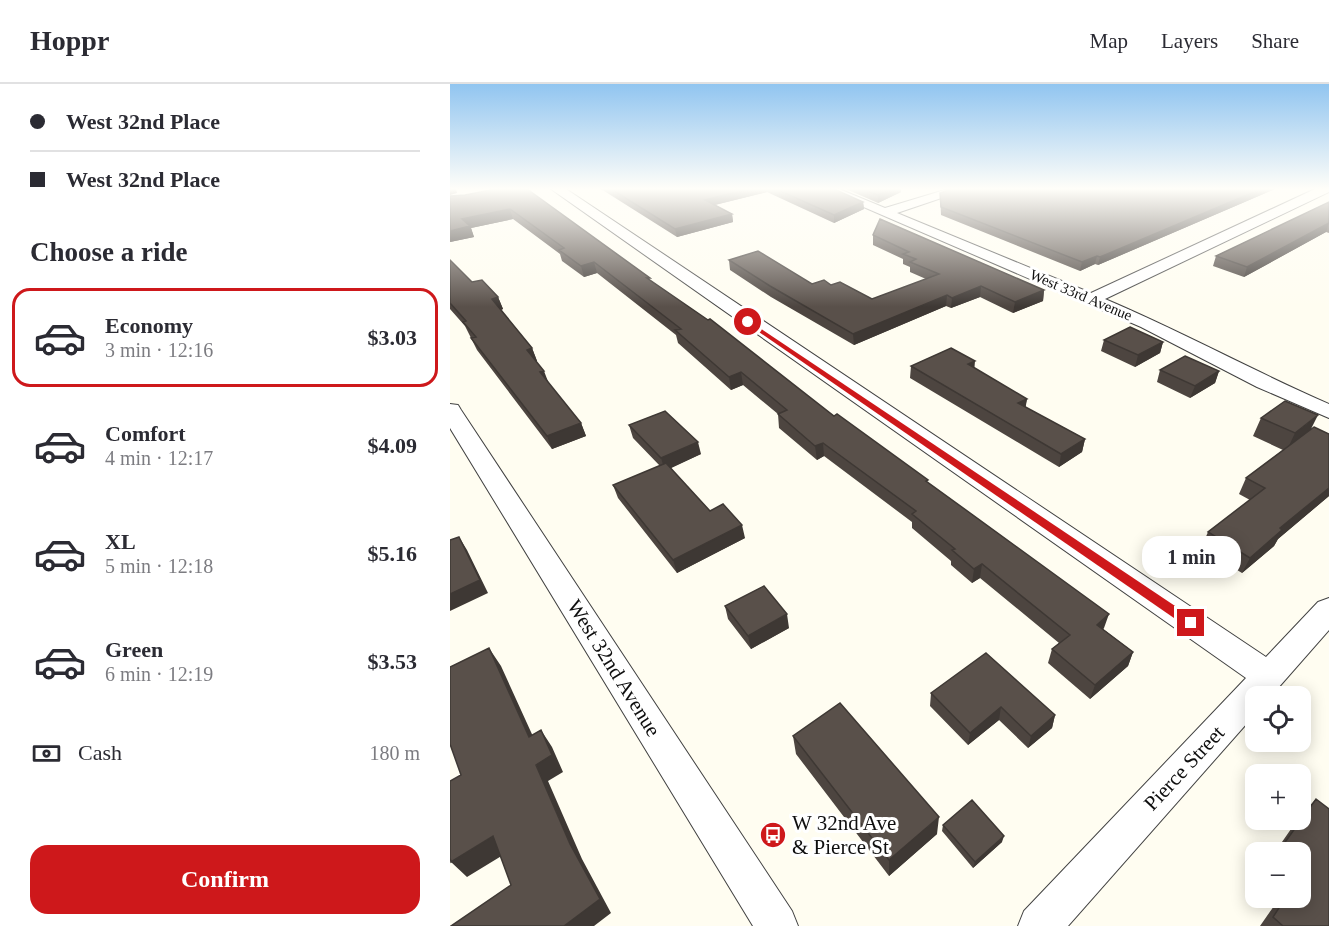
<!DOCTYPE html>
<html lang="en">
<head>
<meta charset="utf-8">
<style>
  body { margin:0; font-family:"Times New Roman",serif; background:#f2f2f3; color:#2b2b33; height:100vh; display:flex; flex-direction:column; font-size:22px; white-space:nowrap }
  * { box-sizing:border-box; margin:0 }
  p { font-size:20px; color:#7c7c81 }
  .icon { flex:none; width:33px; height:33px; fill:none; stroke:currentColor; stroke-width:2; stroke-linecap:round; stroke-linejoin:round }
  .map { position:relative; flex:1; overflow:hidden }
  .drawer { display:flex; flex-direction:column; background:#fff; width:450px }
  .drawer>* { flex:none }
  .hud { display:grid; align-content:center; height:132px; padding:0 30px; background:#fff }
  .fabs { position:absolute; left:795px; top:602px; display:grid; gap:12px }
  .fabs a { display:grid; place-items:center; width:66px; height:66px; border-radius:12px; background:#fff; box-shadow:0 3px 15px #0003; font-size:30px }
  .end { position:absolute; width:27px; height:27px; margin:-14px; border:8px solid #ce181b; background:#fff; box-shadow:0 0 0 3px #fff }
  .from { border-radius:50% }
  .bubble { position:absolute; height:42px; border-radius:18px; background:#fff; box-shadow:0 3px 15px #0003; font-size:20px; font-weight:700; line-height:42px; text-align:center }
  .hud b { display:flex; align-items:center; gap:21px; height:57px; font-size:22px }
  .hud b+b { border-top:2px solid #e1e1e2 }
  .hud i { width:15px; height:15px; background:#2b2b33 }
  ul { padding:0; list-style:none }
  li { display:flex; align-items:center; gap:18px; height:99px; margin:0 12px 9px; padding:0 18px; border:3px solid transparent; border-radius:18px }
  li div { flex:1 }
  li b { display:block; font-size:22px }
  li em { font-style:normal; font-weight:700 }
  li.selected { border-color:#ce181b }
  li>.icon { width:54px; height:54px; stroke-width:1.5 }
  h2 { padding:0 30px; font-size:27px; line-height:72px }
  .pay { display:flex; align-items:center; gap:15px; height:66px; padding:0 30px; font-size:22px }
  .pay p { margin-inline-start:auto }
  .primary-button { display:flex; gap:12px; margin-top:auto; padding:12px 30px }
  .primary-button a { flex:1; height:69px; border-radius:18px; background:#ce181b; color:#fff; font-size:24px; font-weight:700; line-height:69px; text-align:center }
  header { display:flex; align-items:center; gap:36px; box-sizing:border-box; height:84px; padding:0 30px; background:#fff; border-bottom:2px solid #e1e1e2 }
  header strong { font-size:28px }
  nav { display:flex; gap:33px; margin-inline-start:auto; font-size:21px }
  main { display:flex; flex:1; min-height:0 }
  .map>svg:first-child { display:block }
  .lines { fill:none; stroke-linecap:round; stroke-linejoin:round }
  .minor-casing { stroke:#424242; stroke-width:2 }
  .minor { fill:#fff; fill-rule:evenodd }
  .wall { fill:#4d4540 }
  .shaded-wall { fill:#3e3834 }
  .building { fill:#59504a; stroke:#3e3834; stroke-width:1.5 }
  .route { fill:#ce181b }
  .labels { text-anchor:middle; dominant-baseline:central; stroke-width:6; stroke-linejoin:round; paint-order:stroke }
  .far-street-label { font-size:15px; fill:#0f0f0f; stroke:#fff }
  .near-street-label { font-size:21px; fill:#0f0f0f; stroke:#fff }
  .near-poi-label { font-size:21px; fill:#0f0f0f; stroke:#fff; text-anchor:start }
</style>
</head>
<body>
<header>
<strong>Hoppr</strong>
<nav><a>Map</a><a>Layers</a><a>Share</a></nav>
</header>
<main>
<section class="drawer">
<div class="hud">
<b><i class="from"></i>West 32nd Place</b>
<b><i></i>West 32nd Place</b>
</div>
<h2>Choose a ride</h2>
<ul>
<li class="selected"><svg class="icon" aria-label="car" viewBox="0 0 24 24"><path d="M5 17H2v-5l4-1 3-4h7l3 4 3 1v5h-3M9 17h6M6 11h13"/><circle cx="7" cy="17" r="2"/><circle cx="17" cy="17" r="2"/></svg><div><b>Economy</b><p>3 min · 12:16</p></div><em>$3.03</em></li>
<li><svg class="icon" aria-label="car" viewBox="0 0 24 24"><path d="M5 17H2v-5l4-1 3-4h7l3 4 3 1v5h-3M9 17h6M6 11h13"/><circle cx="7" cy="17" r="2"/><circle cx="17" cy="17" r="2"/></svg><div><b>Comfort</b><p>4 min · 12:17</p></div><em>$4.09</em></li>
<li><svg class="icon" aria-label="car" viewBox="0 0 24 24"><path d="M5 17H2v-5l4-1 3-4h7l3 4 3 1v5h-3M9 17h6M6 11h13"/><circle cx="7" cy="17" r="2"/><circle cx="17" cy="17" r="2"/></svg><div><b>XL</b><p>5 min · 12:18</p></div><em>$5.16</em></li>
<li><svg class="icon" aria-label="car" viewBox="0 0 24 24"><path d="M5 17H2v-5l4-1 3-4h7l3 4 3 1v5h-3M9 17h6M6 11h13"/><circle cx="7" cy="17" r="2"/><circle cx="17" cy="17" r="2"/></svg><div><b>Green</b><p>6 min · 12:19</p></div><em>$3.53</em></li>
</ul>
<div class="pay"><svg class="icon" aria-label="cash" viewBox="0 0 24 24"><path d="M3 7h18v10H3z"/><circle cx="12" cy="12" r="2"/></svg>Cash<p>180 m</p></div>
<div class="primary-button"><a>Confirm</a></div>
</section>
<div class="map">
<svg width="879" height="842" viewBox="0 0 879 842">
  <rect width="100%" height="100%" fill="#fffdf1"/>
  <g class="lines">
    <g class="minor-casing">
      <path id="minor" d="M101,105h15l700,468 52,-55 11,-4v32l-58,66h-15v17l-188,213h-50l6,-15 222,-233z
        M372,105h17l46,19 63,-19h20l-71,24 194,80 224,-104h14v3l-224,107c76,32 148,72 224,105v14l-72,-31 -116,-60z
        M0,320l8,1 3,5 331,501 6,15h-45l-303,-498z"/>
    </g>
    <use href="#minor" class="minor"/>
  </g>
  <path class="wall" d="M46,105l154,91 184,136 94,67 176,145 -1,1 30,23 -5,14 -38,33 -42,-36 4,-14 7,-6 -79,-65 -8,5 -21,-18v-4l-39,-33v-6l-88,-66 -7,4 -38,-32 -1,-14 -35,-29 -12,5 -53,-47 -2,-8 -79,-62 -13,4 -22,-16 -2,-7 -47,-35 -42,9 3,9 -24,5 15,-47z
    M151,105h233l29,13 1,7 -30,14 -67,-31 -52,13 17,9 1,8 -56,15z
    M396,105h55v3l-23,11z
    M501,105h324l-177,76 -3,-1 -15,7 -139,-56 -1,-22z
    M879,118v31l-3,-1 -82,45 -31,-11 3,-10z
    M423,151l171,55 -1,11 -30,12 -33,-16 -29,11 -5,-2 -92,39 -83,-48 -41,-27 -1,-10 83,24 19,1 41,14 54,-20 -16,-7v-5l-7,-3v-5l-30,-14z
    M0,176l22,22 26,15 5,12 -2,1 31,38 5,13h-1l13,23 32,39 5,13 -34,13 -75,-99 -12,-24 -15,-17z
    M654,256l59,2 -3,11 -25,14 -34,-16z
    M461,282l63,2 53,31 -2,8 60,32 -3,13 -23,15 -149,-89z
    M710,286l59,1 -4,12 -25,15 -33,-16z
    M811,334l68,16v62l-51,43 -4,7 -32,27 -41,-25 7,-16 42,-32 -11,-6 7,-16 37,-28 -30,-14z
    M179,341l72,29 -31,14 40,43 35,27 -68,35 -59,-75 -5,-13 47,-19 -27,-28z
    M275,522l64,22 -38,21 -23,-30z
    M481,609l124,22 -3,13 -24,20 -29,-28 -31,25 -38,-39z
    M343,652l144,98 -48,42 -93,-122z
    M866,715l13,127h-69l16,-23 -7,-6h31v-45h-25l23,-33h2v-3z
    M493,741l59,17 -29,26 -31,-37z"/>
  <path class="shaded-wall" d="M0,105h6l1,4 -7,2z
    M298,105h19v3l-61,15 -1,-7z
    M441,105h10v3l-23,11v-8z
    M811,105h14l-177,76 2,-8z
    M413,118l1,7 -30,14v-8z
    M60,125l3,10 -42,9 3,9 -24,5v-11l12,-12z
    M282,130l1,8 -56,15 -2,-8z
    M879,139l-3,9 -82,45 3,-10z
    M647,172l-2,8 -15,7 2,-9z
    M144,178l3,11 -13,4 -3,-11z
    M531,202l-1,11 -29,11 1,-10z
    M594,206l-1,11 -30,12 2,-11z
    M497,211l-1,11 -92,39 -1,-11z
    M48,213l5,12 -6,2 -5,-12z
    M713,258l-3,11 -25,14 3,-12z
    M82,264l5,13 -5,2 -5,-13z
    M525,277l-1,12 -6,-9z
    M94,287l5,13 -9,-12z
    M769,287l-4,12 -25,15 5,-12z
    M291,288l2,13 -12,5 -2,-13z
    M577,315l-2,12 -7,-8z
    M868,331l-9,18 -23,19 9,-19z
    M131,339l5,13 -34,13 -5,-13z
    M635,355l-3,13 -23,15 2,-13z
    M248,358l3,12 -36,17 -4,-13z
    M373,359l1,13 -7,4 -2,-14z
    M879,404v8l-51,43 -4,7 -32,27 8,-15 30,-30z
    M292,441l3,13 -68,35 -4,-13z
    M9,453l8,13 21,43 -38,18v-17z
    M532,480l-2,14 -8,5 2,-14z
    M337,530l2,14 -38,21 -3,-13z
    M659,530l-5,14 -12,11 5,-14z
    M39,564l12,18 40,88 -12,-17z
    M683,568l-5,14 -38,33 5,-14z
    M551,623l-2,13 -31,25 2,-12z
    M605,631l-3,13 -24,20 3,-12z
    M91,646l11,17 11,25 -15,9 34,78 29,54 -17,13h-30l6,-82 -34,-79z
    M489,733l-2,17 -48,42v-16z
    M43,752l15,16 -41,25 -16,-15z
    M554,752l-2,6 -29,26 2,-6z"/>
  <path class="building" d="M46,105h31l123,89h-3l61,42 2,-1 124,97 3,-2 91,66 -2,1 183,133 -12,11 36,27 -38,33 -43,-36 18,-14 -88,-71 -8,5 -22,-19 3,-1 -43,-35 4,-3 -93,-68 -8,3 -37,-32 9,-4 -46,-38 -12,5 -54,-47 6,-1 -87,-67 -13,4 -22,-16 5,-2 -54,-39 -48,10 8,7 -20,5v-35l15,-1z
    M161,105h137l-43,11 27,14 -57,15z
    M326,105h58l29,13 -29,13z
    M413,105h28l-13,6z
    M501,105h310l-161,68 -3,-1 -15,6 -141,-55 -1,-14z
    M879,118v21l-82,44 -31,-11z
    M430,135l164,71 -29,12 -34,-16 -29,12 -5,-3 -94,39 -83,-48 -41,-26 29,-9 54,33 12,-4 7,5 9,-3 32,17 67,-25 -29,-12 6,-3 -13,-5 6,-2 -36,-17z
    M0,176l22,22 10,-2 16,17 -6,2 40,49 -5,2 17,21 -4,1 41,51 -34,13 -76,-98 5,-1 -13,-15 3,-1 -16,-18z
    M680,243l33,15 -25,13 -34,-15z
    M501,264l24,13 -7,3 59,35 -9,4 67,36 -24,15 -150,-88z
    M735,272l34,15 -24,15 -35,-16z
    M835,317l33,14 -23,18 -34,-15z
    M215,327l33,31 -37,16 -32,-33z
    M864,343l15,7v54l-49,40 2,2 -32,28 -42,-26 57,-44 -19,-10z
    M216,379l44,48 13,-7 19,21 -69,35 -60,-75z
    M9,453l21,43 -30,14v-54z
    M314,502l23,28 -39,22 -23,-30z
    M39,564l40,89 12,-7 11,25 -16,10 34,79 30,55 -36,27h-113l60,-41 -18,-49 -42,26 -1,-4v-77l11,-6 -11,-31v-77z
    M536,569l69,62 -24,21 -30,-29 -31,26 -39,-40z
    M390,619l99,114 -50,43 -96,-124z
    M866,715l13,10v117h-46l-10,-9 13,-20h14v-45h-22z
    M522,716l32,36 -29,26 -32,-37z"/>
  <linearGradient id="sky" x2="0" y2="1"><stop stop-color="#91c5f0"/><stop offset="0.47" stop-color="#fffef9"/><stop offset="1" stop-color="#fffef9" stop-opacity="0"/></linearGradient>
  <rect width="879" height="223" fill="url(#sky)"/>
  <path class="route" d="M298,236l448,300v7h-9l-441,-304z"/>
  <defs>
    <g id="bus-disc" transform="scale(1.35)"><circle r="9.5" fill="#ce181b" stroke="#fff"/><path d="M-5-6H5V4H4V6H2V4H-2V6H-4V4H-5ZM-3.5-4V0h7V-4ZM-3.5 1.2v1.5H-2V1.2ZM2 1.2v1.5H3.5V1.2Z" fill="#fff"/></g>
  </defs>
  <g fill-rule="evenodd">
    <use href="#bus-disc" x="323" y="751"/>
  </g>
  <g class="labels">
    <g class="far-street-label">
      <text transform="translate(631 211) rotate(23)">West 33rd Avenue</text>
    </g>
    <g class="near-street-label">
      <text transform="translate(164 584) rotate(58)">West 32nd Avenue</text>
      <text transform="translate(734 684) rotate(-47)">Pierce Street</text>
    </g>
    <g class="near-poi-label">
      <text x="342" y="739">W 32nd Ave<tspan x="342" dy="24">&amp; Pierce St</tspan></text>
    </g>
  </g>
</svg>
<div class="fabs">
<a><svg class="icon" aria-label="locate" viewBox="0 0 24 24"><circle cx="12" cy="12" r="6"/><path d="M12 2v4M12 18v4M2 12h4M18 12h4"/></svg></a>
<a>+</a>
<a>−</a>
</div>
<i class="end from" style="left:298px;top:238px"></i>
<i class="end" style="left:741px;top:539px"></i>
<div class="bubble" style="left:692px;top:452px;width:99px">1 min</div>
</div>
</main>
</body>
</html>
